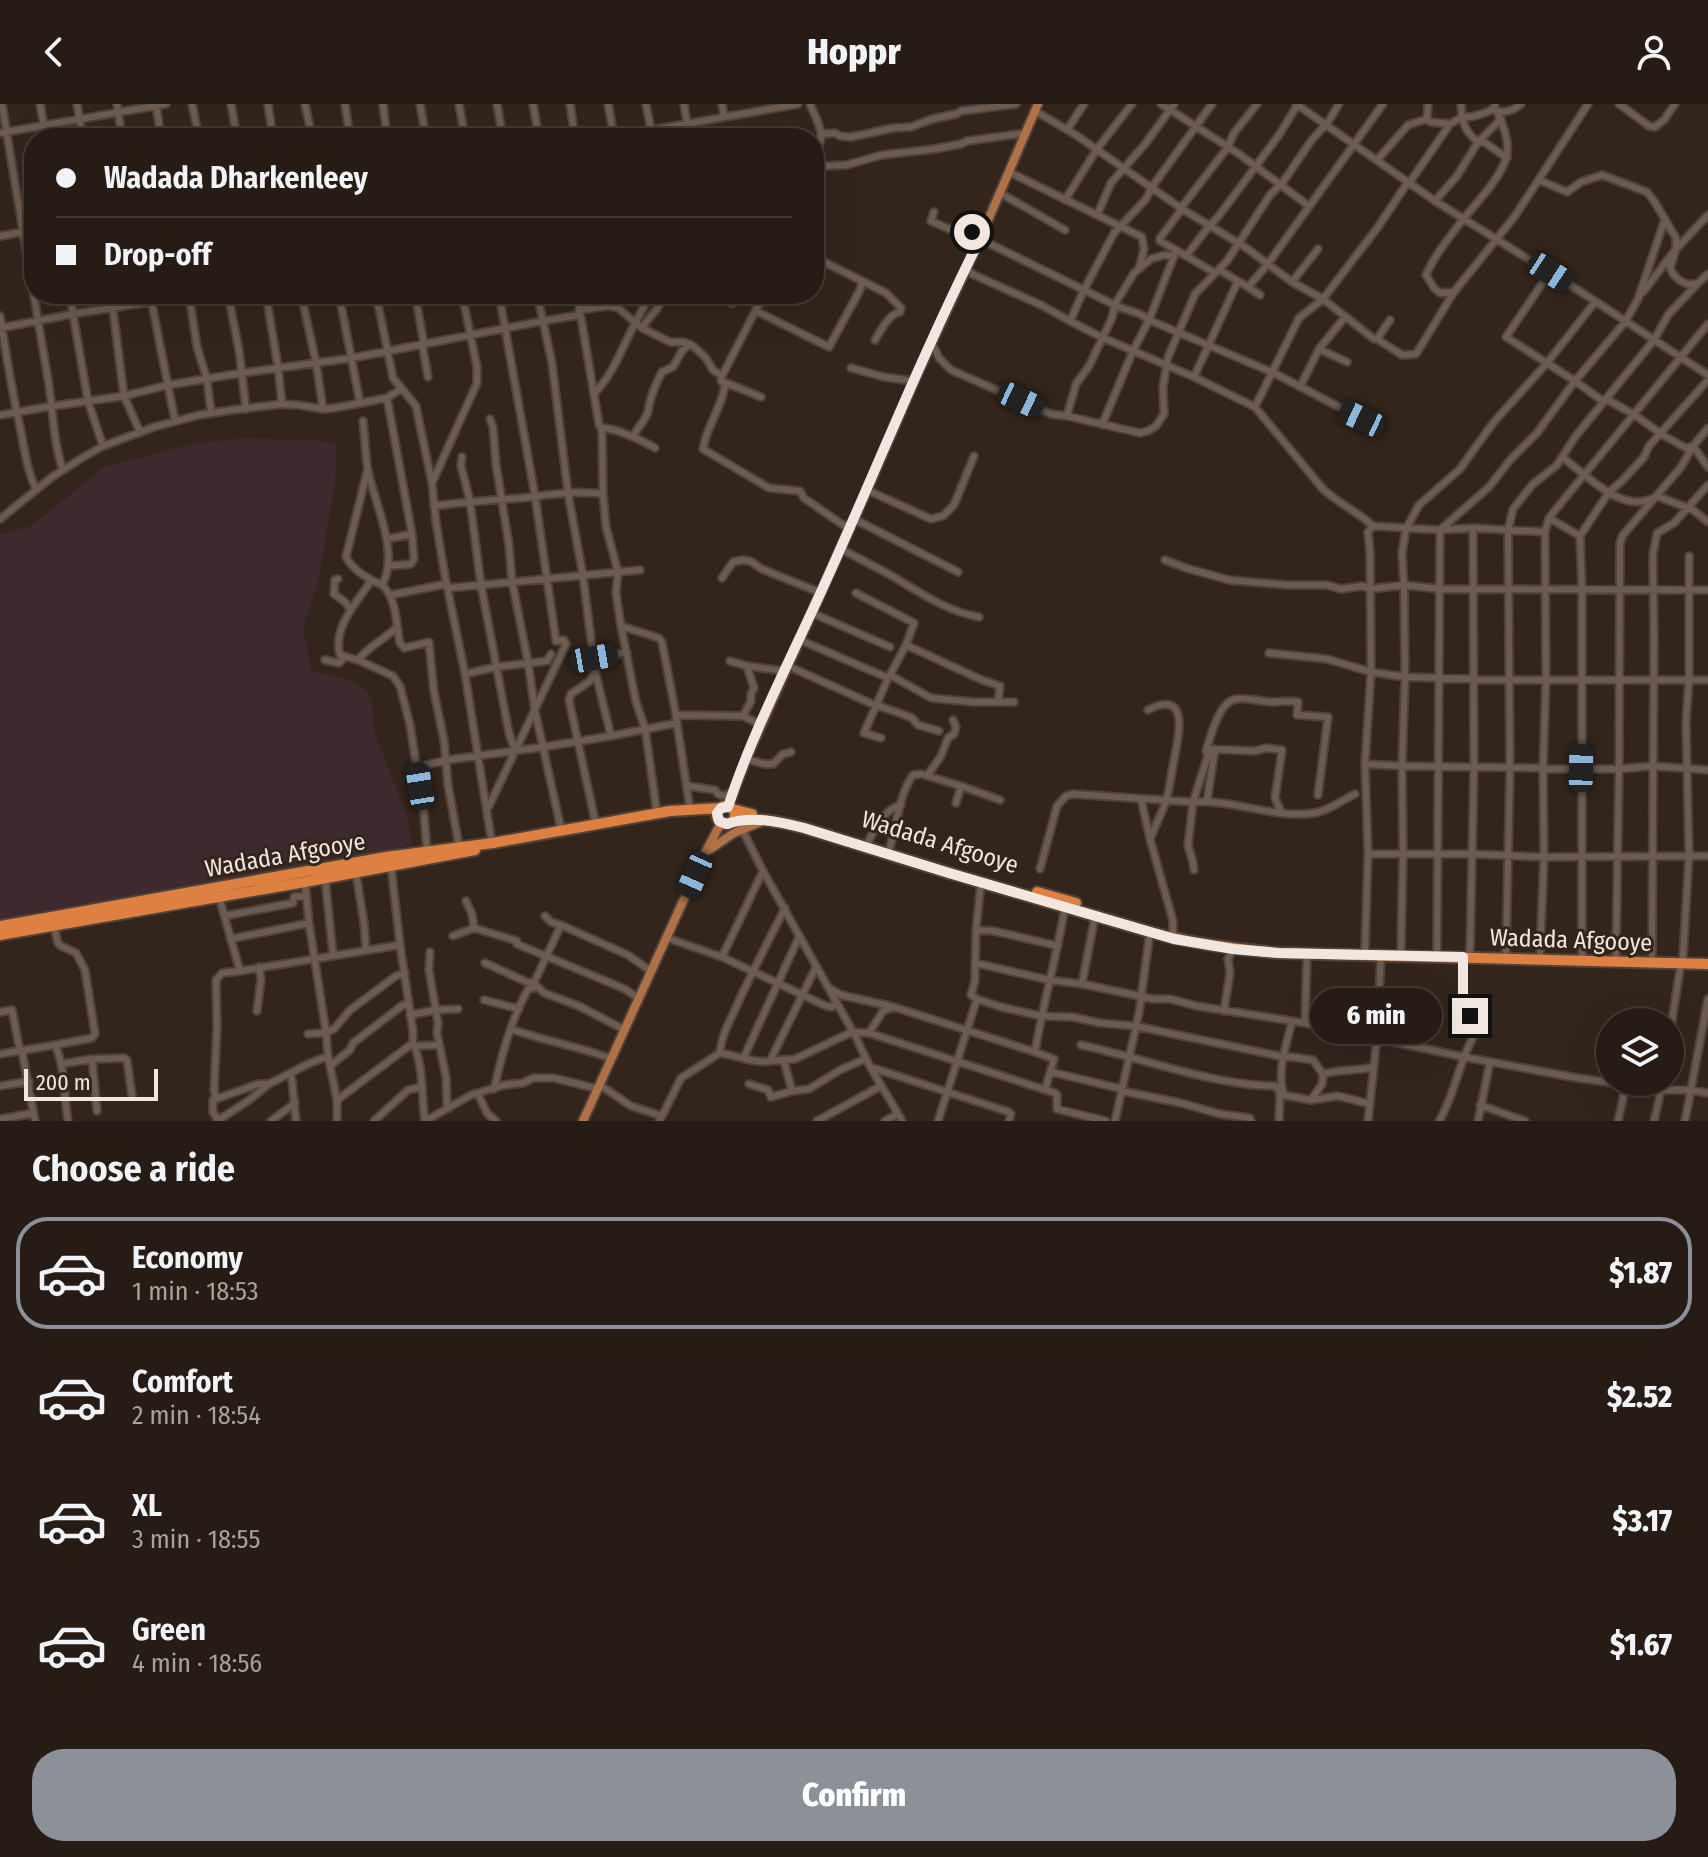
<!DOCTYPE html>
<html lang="en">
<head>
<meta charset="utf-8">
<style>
  body { margin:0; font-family:"Fira Sans Condensed",sans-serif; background:#2f251e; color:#f1f3f6; height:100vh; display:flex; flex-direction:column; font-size:30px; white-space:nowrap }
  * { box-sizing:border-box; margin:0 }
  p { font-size:26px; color:#a4a1a0 }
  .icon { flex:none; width:44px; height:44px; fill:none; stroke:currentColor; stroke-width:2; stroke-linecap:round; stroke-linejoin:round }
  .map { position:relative; height:1017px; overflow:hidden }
  .panel { display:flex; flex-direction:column; background:#271c15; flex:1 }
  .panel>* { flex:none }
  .banner { position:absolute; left:24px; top:24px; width:800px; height:176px; border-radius:32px; box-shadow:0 8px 32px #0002,0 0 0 2px #433a34; display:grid; align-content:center; height:176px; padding:0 32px; background:#271c15 }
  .controls { position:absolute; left:1596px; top:904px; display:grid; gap:16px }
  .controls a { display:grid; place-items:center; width:88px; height:88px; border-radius:50%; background:#271c15; box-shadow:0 8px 32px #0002,0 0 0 2px #433a34; font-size:40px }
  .scale { position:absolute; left:24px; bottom:20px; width:134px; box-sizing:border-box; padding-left:8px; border:4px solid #f1e7e0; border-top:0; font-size:22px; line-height:28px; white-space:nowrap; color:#f1e7e0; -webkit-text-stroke:6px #34251c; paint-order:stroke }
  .end { position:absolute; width:36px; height:36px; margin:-18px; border:10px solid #f1e7e0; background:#111; box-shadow:0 0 0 4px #111 }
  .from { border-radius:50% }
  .bubble { position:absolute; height:56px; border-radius:28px; background:#271c15; box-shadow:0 8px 32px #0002,0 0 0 2px #433a34; font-size:26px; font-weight:800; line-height:56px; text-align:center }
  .car { position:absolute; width:24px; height:48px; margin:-24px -12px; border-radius:10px; box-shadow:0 0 6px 2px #0007; background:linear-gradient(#222 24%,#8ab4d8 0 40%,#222 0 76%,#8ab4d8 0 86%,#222 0) }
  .banner b { display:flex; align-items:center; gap:28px; height:76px; font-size:30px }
  .banner b+b { border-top:2px solid #433a34 }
  .banner i { width:20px; height:20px; background:#f1f3f6 }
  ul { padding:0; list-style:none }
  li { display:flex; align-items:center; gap:24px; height:112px; margin:0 16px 12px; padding:0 16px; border:4px solid transparent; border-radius:32px }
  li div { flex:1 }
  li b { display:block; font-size:30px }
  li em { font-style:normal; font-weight:800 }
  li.current { border-color:#8c9099 }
  li>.icon { width:72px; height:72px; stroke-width:1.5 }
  h2 { padding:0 32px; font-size:36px; line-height:96px }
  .primary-button { display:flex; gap:16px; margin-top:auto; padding:16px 32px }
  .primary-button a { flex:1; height:92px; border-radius:32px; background:#8c9099; color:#fff; font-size:32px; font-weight:800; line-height:92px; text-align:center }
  header { display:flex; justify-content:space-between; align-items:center; height:104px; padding:0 32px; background:#271c15; font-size:36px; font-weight:800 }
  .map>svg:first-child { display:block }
  .education { fill:#3e2a2e }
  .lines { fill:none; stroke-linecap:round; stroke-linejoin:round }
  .minor-casing { stroke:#4e423a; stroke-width:10 }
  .major-casing { stroke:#4e423a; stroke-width:12 }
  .highway-casing { stroke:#4e423a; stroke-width:14 }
  .minor { stroke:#6c5b50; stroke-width:6 }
  .major { stroke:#b07147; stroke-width:8 }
  .highway { stroke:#dd8041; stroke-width:10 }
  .route { stroke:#f1e7e0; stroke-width:10 }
  .labels { text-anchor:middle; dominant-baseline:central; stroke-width:6; stroke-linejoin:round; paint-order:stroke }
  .street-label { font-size:24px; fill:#f1e7e0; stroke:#34251c }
</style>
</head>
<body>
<header><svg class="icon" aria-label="back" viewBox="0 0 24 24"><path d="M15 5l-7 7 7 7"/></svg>Hoppr<svg class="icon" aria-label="person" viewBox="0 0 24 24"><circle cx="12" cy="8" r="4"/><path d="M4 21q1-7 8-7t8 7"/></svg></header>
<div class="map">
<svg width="1708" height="1017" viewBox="0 0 1708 1017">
  <rect width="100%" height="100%" fill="#34251c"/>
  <path class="education" d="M245,334l77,3 14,3v31l-18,106 -15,46 8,44 45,11 15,14 3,35 34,88 5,29 -1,-3 -412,75v-385l31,-9 73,-59 38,-9 44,-13z"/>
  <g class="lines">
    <g class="minor-casing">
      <path id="minor" d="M2,0c15,92 30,183 46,275 5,29 5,63 15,91
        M40,0l6,34
        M77,0l6,34
        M117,0l5,34
        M156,0l5,34
        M192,0l7,34
        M231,0l6,34
        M268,0l5,34
        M305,0l7,34
        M345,0l5,34
        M383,0l4,34
        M420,0l6,34
        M459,0l6,34
        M497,0l6,34
        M533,0l6,34
        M570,0l5,34
        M608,0l6,33
        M646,0l5,26
        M684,0l3,19
        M722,0l2,13
        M810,0c6,16 17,30 7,44 2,15 2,31 -3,46
        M1161,0l78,50 70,52
        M1296,0l139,97 143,89 130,85
        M1495,0l-1,4c-7,5 -22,10 -32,9 3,12 7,18 16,25h6l23,16
        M1619,0l30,22 6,1 9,-7 11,-16
        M1496,6c7,4 19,0 25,-6
        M1035,7l41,24 106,74 63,38 47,35 31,17 51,40h3l13,-19
        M1497,8c6,12 12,28 10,42 -3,20 -29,47 -42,63 -14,18 -30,37 -39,58l8,13 6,5 14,-1 61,-76 73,-112
        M1450,20l12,-7 -1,-13
        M1067,26l17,-26
        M0,29l166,-29
        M822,30l13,-1 5,3 11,1 42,-9 18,-1 21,-8 24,-5 5,-3 55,-7
        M607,34l191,-34
        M1377,56l31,-35 19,-6
        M1009,68l133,65 2,13 -5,18
        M814,69h3l8,-7 21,-1 36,-10 52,-6 27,-5 6,-3 58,-8
        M1539,76l28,12 14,-10 21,-7 45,17 7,9 22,37v11l-6,19c4,10 16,20 28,15 2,-1 8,-8 10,-9
        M1410,78l40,-58 -20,-2 -3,-3 1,-15
        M1000,89l65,37
        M1065,96l32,-51 35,-45
        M1435,97l22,-25 21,-34 23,-23
        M1181,104l47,-61 6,-14 23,-29
        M934,108l-3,9 18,8 8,-2 15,5 8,7 104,51 30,-57 32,-34 6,-12 60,-83
        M1097,111l14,-32 35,-40 28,-39
        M0,132l34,-6
        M1176,146l39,23
        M1187,151l22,-29 9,-9 61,-82 19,-31
        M814,153l72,36 15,15 -1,4c-12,3 -18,17 -25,28
        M966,163l6,7 71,32 27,15 14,-31 35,17 21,7 9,6 25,-64
        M1219,166l19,11
        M1550,168l-44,65 69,44 29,21
        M1292,178l26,-33
        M1248,183l12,8
        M1643,188l33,-43 32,-34
        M111,190l13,102 16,36
        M150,190l25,127
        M189,190l8,53 10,32 4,33
        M228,190l11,56 7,59
        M266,190l12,73 4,37
        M301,190l15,68 7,47
        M339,190l21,109
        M376,190l17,84 23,28 4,20 12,57 4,39 9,54 20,98 27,170
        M415,190l9,50 -1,5 5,28
        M537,190l6,27 36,-6
        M577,190l22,130 3,6 1,64 3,33 12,45 -2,21 5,33 15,76 9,26 12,85
        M718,190l1,3 13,6
        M764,190l-42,82 -1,5 4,4c-3,23 -19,42 -22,64l66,39 31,3 4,7 39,27 8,1
        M579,206l30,-4 9,2 24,20 28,14h14l9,4 13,12 7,12 9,6
        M756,207l73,36 31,-57 2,-8
        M0,212c6,36 11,71 19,106 5,23 7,46 17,67
        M1070,217l31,16 93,40 61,30 68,82c15,14 35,23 50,37
        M0,224l73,-14 -3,-20
        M642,224c5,-8 10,-13 15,-19 4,-6 3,-10 8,-15
        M1377,235l25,16 14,-1 38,-62
        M932,239l7,15 12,12 100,44 16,2 73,17 8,-2 8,-5 8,-12 -1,-27 5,-30 27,-63 32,-33 43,-66 13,-13 28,-41 17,-19 11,-18
        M1319,245l28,13
        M851,264l33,9 30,4
        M1194,273l44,-96 10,6 19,-22 116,-161
        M724,278l37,15
        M1300,283l19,-38 26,-32
        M594,290c25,-27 31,-57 50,-87l-2,-3 1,-10
        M387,294l25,136 2,25 -3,5 -23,2
        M1606,295l29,16 26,19 25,14 7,-2 15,21
        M1255,303l44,-89 24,-19 55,-72 30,-45
        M0,311l53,-9 71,-10 44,-11 74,-12 110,-15 191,-37 9,42 16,130 15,83 12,95 16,65 -68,11 18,82
        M1067,312l9,-32 13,-18 23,-48 3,-14 19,-31 17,-14 13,-4 10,1 2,-6 -16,-9v-3l22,-29
        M363,317c2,16 2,33 5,50 7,33 32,82 14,114 15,13 14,40 18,58l4,5 25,-6 5,50 10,48 4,45 11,61
        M1102,321l31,-74 16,-31 125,53 88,46
        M602,326l3,-2c18,3 34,11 50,20
        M634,332c3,-9 11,-15 14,-24 1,-3 0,-5 1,-7 3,-12 7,-22 13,-33l11,-5 9,-16 8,-7
        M103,342l-15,-45 -15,-87 128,-20
        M462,353l-1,9 9,35 11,84 28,148 6,17
        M1562,353c26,19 62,60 95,39l36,14 15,12
        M367,368l-21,85c7,13 23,23 36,28
        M432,379l45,-100v-16l-15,-73
        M867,386l64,29 12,-3 11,-11 20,-49
        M434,402c29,-4 58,-6 88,-8 27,-3 54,-8 81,-4
        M1549,414l31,18 2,53v365
        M0,415l52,-42 30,-19 21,-12 51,-19 45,-12 33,-5 50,-6 16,1 25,4 11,-1 53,-10 14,-9
        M854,415l104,53
        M1580,432l29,-44 13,-11 22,-24 5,-11 59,-66
        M387,435l25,-5
        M841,445c17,9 35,18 51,27 27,16 56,36 87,41
        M1165,456l21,8 43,12 59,5h38l15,4 22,-3 7,3 34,-4 36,4 268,1
        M722,474l11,-16 9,-2 8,1 12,8 59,24
        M338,475l-3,1 -1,14 10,7 7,9
        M371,477c-14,21 -39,47 -31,74l18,5c9,-12 26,-21 38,-32
        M856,489l58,30 -8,22 -16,30 41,23 42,4h41
        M391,491l55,-11 3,4 191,-18
        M812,509l78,34
        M621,522l38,12 3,4 13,68 15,99
        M800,536l88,38
        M906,541l76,35 18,6 -2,16
        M1269,549l58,6 44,13 34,5 105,3h198
        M594,554l33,-6
        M325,556l14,3 6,-7
        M358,556l35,16 7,10 10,39 14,89 3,37
        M730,557l17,5 39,5
        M788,562l82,37 32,11 10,4 6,7 21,6
        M595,567l-5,10 -19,13 -2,6 27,125
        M465,570l31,-7 51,-6 4,-7
        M1148,606c42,-22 31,26 26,50 -3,14 -4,30 -9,44 -5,12 -10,23 -15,35
        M676,611l67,1 18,9
        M743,612l8,-15v-7l3,-6 -7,-22
        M611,632l66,-13
        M881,634l-17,-5 25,-57
        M1207,649l-1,-2c4,-13 13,-50 30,-52 12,-2 25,3 37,3 9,0 16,-2 25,0l-1,13 31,2 -10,78
        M746,655l18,5h9l10,-10 8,-2
        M1365,660l37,2 217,3 33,-3 56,4
        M417,663l30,-7 96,-13 -8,-36 -7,-49 -16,-81 -3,-36 -13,-81 -3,-37 -3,-8
        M927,672l14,-20 7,-18 6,-4 2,-7 -3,-7
        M688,682l27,4 3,4 7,2 8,-5
        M961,682l39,14
        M1141,695l9,40 23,82v13
        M1207,697l8,-52
        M489,702l77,-162 -2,-4 -8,1 -21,-145 -36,-202
        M742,725l21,42 94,168c11,29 30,54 45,82
        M869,736c7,-14 16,-31 32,-35
        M890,743c7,-22 9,-53 23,-72l8,-1 40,12 -5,17
        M1368,750h104l72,3 164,-1
        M391,762l9,79 13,86v12c11,23 8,53 12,78
        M1040,765l17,-63 9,-10 6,-2 121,8c40,-3 81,17 121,11 15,-2 28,-13 41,-19
        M1194,766l-1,-8 -5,-16 5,-44 17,-53 45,2 11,-3 16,2 -7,48 6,14
        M356,769l8,50 2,27
        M325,774l8,77
        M305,778l4,41 17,109 2,24 9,44v21
        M981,779l-5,47 -1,51 -4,14 6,4 24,8 40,9 32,1 27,6 35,3 149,31h8l21,3 10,14
        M219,793l21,74 160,-26
        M466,797l6,13 2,14
        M224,812l69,-13 1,-6 12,-1
        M545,812l6,6 10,3
        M54,822l4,17 3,3 15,7 9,17 10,64 -3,4 -37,7
        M976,826l18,1 64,15
        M453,832l21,-8 43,13v3l7,3 101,42 14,10
        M667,834l55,19 104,49 6,1 4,-4
        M230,835l79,-16
        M1365,845l3,-95 -3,-90 6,-92 -1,-120 -2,-20 5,-6 67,4 33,-2 72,4 4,-14 12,-15 147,-179
        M1401,846l2,-96 -1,-88 3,-89 -1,-92 -2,-32 4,-24 13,-24 41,-36 33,-46 54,-60 48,-61
        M1437,846l3,-420 49,-43 22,-28 26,-26 38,-52 50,-59 13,-23 27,-80
        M1470,847l4,-184 -1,-239
        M1506,847l4,-183 -2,-237 5,-22 19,-24 25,-20 18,-28 79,-97 14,-25 30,-32
        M430,848l-1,18 9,53 -1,10 9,44 1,27 2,4
        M1540,849l4,-96 -1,-89 3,-89 -1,-147
        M1616,850l3,-185 1,-226 3,-8 58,-68 12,-21 15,-18
        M1652,851l2,-316 -1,-73v-12l4,-21 17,-10 34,-38
        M1683,852l6,-100 -3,-134 3,-42v-124
        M722,853l41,-86
        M485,859l42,19 7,1
        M975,859l74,17 33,4 72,15h16l27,7 108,17 159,34 108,20 89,13h29l18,3
        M1082,880l13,-68
        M538,883l6,6 35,13 46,24
        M829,884l12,7 49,11
        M484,896l35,9
        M257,907l4,-32 -2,-12
        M1224,907l6,-38 -2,-14 5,-10
        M0,908l12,-2 8,41
        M410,911l25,-5 23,-1
        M1305,919l2,-70
        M511,925c33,12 68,17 101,30
        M869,929l186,60 2,2v14l49,12
        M1670,929l11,-70
        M308,930l16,-1 10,-4 16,-19 46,-34 9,-3
        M1081,941c62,13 130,40 194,41l5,6
        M415,942l24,-1
        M22,947l13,70
        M720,949c16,2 36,11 50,8l46,-94
        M0,950l55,-9c10,20 9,53 13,76
        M744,953l55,-120
        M92,955l5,52
        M770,957l25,-2 57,-27 17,1 14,-22 11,-4 141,45
        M784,957l8,30
        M61,960l31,-5 32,-1 3,2 5,36
        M331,961l19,-15 3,-7 50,-38 6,-1
        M873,964l136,44 2,2 -2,7
        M1051,968l71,17
        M290,969l2,7 4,41
        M749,980l19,6 3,7 21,-6 17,-2 31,-19 25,-11
        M600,981l31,21 31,10 -3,5
        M0,982l29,-5
        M494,985c8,-35 17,-69 34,-100l10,-2 -4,-4 27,-58 67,30 24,17
        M1045,986l9,-31 -19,-7c8,-49 22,-96 30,-145
        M1122,987l59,12 39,11 30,4 1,3
        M1283,988c-6,-23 4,-48 9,-71
        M478,990l9,19 9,8
        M213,996l3,-3 -2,-7 3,-63 -1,-47 6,-7 18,-2
        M337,996l76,-57
        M1311,996l27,-4 32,8
        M1480,1001l45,16
        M662,1012l19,-38 39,-25c1,-17 10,-32 17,-48 15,-33 32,-65 48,-97
        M0,1015l34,-6
        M218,1016l-5,-8v-12l45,-16h11l39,-20 20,-8
        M217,1017l31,-20 21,-17
        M271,1017l24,-18
        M374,1017l34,-31 13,-3
        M425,1017l46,-26 33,-10 19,-2 10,-5h21l44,11
        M817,1017l64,-35
        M885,1017l13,-7
        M938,1017l39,-122
        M1115,1017l24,-108 11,-81
        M1279,1017l1,-29 3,3 28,5 11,-16 1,-10c17,-5 34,-3 51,-7
        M1368,1017l9,-84 4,-82
        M1439,1017c17,-28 20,-62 37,-89l-3,-15 -7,-3v-4l-3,-2v-51
        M1478,1017l12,-59
        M1618,1017l8,-36
        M1654,1017l9,-39
        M1685,1017l23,-122"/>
    </g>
    <g class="major-casing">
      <path id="major" d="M728,703l18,-48 121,-269 47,-109 66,-142 58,-135
        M709,746l25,-17 29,-12
        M583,1017l122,-268 16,-30"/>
    </g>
    <g class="highway-casing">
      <path id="highway" d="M717 711a9 9 0 1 1 18 0a9 9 0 1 1-18 0Z
        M732,705l20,5
        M732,718c18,-7 53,1 72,6l145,45 201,59c43,12 85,17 129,21l429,11
        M1037,788l39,11
        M0,822l386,-69 107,-14 177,-32 51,-3
        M0,831l305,-53 170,-32"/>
    </g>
    <use href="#minor" class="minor"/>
    <use href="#major" class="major"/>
    <use href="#highway" class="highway"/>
  </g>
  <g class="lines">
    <path class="route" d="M972,128l8,7c-55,109 -100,222 -150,333 -34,77 -76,155 -102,235l-7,1 -4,5 2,8 8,3c23,-9 53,-2 77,4l145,45 225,66 59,10 46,4 184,4v51l3,6 4,2"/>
  </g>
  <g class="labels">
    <g class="street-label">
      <text transform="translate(940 738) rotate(17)">Wadada Afgooye</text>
      <text transform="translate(285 751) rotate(-10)">Wadada Afgooye</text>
      <text transform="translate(1571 836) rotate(2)">Wadada Afgooye</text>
    </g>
  </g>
</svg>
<div class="controls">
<a><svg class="icon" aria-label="layers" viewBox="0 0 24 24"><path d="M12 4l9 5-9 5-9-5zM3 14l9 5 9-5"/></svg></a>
</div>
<div class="scale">200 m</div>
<i class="end from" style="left:972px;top:128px"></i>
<i class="end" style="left:1470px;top:912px"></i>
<div class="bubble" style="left:1310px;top:884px;width:132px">6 min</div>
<i class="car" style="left:1550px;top:168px;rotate:123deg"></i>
<i class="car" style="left:1021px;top:296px;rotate:115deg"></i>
<i class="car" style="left:1362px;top:315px;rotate:295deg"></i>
<i class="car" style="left:594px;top:554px;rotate:80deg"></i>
<i class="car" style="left:1581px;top:664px;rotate:1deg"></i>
<i class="car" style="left:420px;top:682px;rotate:351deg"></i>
<i class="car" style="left:695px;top:771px;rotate:204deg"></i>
<div class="banner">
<b><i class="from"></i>Wadada Dharkenleey</b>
<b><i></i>Drop-off</b>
</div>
</div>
<section class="panel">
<h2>Choose a ride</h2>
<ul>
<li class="current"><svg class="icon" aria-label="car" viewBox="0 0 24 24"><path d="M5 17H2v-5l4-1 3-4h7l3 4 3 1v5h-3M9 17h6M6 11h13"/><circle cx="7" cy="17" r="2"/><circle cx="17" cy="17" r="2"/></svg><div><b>Economy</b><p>1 min · 18:53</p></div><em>$1.87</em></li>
<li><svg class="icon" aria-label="car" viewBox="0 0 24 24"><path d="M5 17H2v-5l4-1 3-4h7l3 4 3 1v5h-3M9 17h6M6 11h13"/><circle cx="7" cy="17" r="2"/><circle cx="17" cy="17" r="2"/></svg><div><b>Comfort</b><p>2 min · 18:54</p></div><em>$2.52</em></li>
<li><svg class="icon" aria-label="car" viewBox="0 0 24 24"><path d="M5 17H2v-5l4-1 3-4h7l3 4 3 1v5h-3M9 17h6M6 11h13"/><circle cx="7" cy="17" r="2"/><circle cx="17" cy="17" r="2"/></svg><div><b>XL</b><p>3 min · 18:55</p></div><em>$3.17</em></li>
<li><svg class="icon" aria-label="car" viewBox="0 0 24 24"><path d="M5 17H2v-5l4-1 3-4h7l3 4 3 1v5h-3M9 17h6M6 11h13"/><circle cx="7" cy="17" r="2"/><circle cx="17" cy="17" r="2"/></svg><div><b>Green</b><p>4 min · 18:56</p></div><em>$1.67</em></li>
</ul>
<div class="primary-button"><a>Confirm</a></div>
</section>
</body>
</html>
